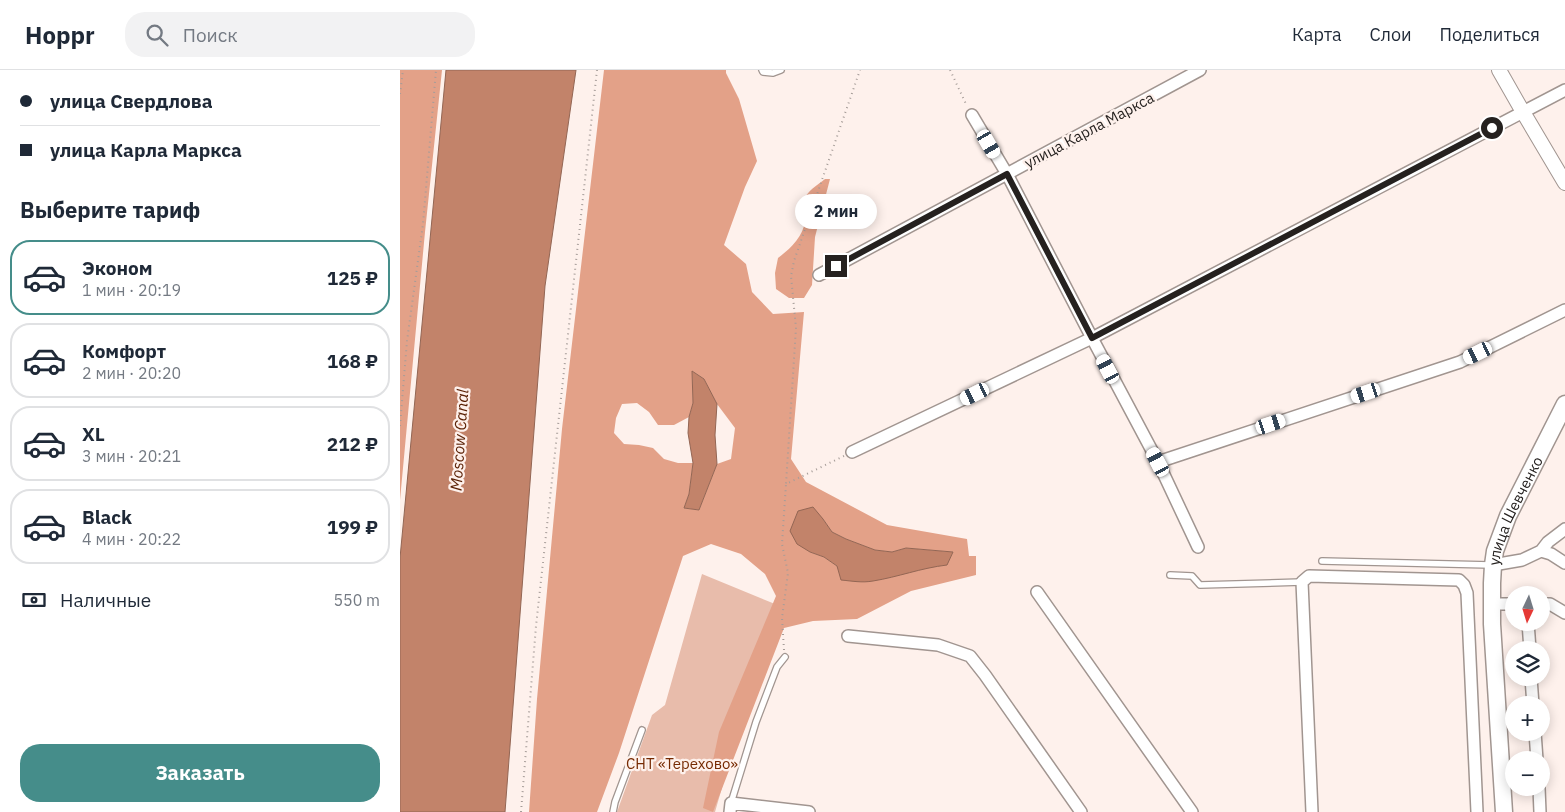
<!DOCTYPE html>
<html lang="ru">
<head>
<meta charset="utf-8">
<style>
  body { margin:0; font-family:"IBM Plex Sans",sans-serif; background:#f2f2f3; color:#1f2937; height:100vh; display:flex; flex-direction:column; font-size:19px; white-space:nowrap }
  * { box-sizing:border-box; margin:0 }
  p { font-size:16px; color:#747a83 }
  .icon { flex:none; width:28px; height:28px; fill:none; stroke:currentColor; stroke-width:2; stroke-linecap:round; stroke-linejoin:round }
  .map { position:relative; flex:1; overflow:hidden }
  .panel { display:flex; flex-direction:column; background:#fff; width:400px }
  .panel>* { flex:none }
  .guide { display:grid; align-content:center; height:110px; padding:0 20px; background:#fff }
  .needle { width:32px; rotate:184deg }
  .fabs { position:absolute; left:1105px; top:516px; display:grid; gap:10px }
  .fabs a { display:grid; place-items:center; width:45px; height:45px; border-radius:50%; background:#fff; box-shadow:0 2px 12px #0003; font-size:25px }
  .end { position:absolute; width:22px; height:22px; margin:-11px; border:6px solid #25211f; background:#fff; box-shadow:0 0 0 2px #fff }
  .from { border-radius:50% }
  .bubble { position:absolute; height:35px; border-radius:18px; background:#fff; box-shadow:0 2px 12px #0003; font-size:16px; font-weight:700; line-height:35px; text-align:center }
  .car { position:absolute; width:15px; height:30px; margin:-15px -8px; border-radius:6px; box-shadow:0 0 4px 1px #0007; background:linear-gradient(#fff 24%,#345 0 40%,#fff 0 76%,#345 0 86%,#fff 0) }
  .guide b { display:flex; align-items:center; gap:18px; height:48px; font-size:19px }
  .guide b+b { border-top:1px solid #e0e1e3 }
  .guide i { width:12px; height:12px; background:#1f2937 }
  ul { padding:0; list-style:none }
  li { display:flex; align-items:center; gap:15px; height:75px; margin:0 10px 8px; padding:0 10px; border:2px solid #e0e1e3; border-radius:20px }
  li div { flex:1 }
  li b { display:block; font-size:19px }
  li em { font-style:normal; font-weight:700 }
  li.selected { border-color:#458d8a }
  li>.icon { width:45px; height:45px; stroke-width:1.5 }
  h2 { padding:0 20px; font-size:22px; line-height:60px }
  .pay { display:flex; align-items:center; gap:12px; height:55px; padding:0 20px; font-size:19px }
  .pay p { margin-inline-start:auto }
  .button { display:flex; gap:10px; margin-top:auto; padding:10px 20px }
  .button a { flex:1; height:58px; border-radius:20px; background:#458d8a; color:#fff; font-size:20px; font-weight:700; line-height:58px; text-align:center }
  header { display:flex; align-items:center; gap:30px; box-sizing:border-box; height:70px; padding:0 25px; background:#fff; border-bottom:1px solid #e0e1e3 }
  header strong { font-size:24px }
  nav { display:flex; gap:28px; margin-inline-start:auto; font-size:18px }
  .search { width:350px; height:45px; background:#f2f2f3; display:flex; align-items:center; gap:12px; box-sizing:border-box; padding:0 18px; border-radius:20px; color:#747a83; font-size:19px }
  main { display:flex; flex:1; min-height:0 }
  .map>svg:first-child { display:block }
  .green { fill:#e8bcab }
  .forest { fill:#e3a188; fill-rule:evenodd }
  .water { fill:#c2836a; stroke:#936654 }
  .lines { fill:none; stroke-linecap:round; stroke-linejoin:round }
  .service-casing { stroke:#a19590; stroke-width:8 }
  .minor-casing { stroke:#a19590; stroke-width:14 }
  .tertiary-casing { stroke:#a19590; stroke-width:16 }
  .secondary-casing { stroke:#a19590; stroke-width:19 }
  .path { stroke:#a59c98; stroke-width:2; stroke-dasharray:1 4; stroke-linecap:butt }
  .service { stroke:#fff; stroke-width:5.5 }
  .minor { stroke:#fff; stroke-width:11 }
  .tertiary { stroke:#fff; stroke-width:14 }
  .secondary { stroke:#fff; stroke-width:16 }
  .route { stroke:#25211f; stroke-width:6 }
  .labels { text-anchor:middle; dominant-baseline:central; stroke-width:4.5; stroke-linejoin:round; paint-order:stroke }
  .street-label { font-size:15px; fill:#25211f; stroke:#fef1ec }
  .park-label { font-size:15px; fill:#762a02; stroke:#fef1ec }
  .water-label { font-size:16px; font-style:italic; fill:#591f03; stroke:#fef1ec }
</style>
</head>
<body>
<header>
<strong>Hoppr</strong>
<div class="search"><svg class="icon" aria-label="search" viewBox="0 0 24 24"><circle cx="10" cy="10" r="6"/><path d="M15 15l6 6"/></svg>Поиск</div>
<nav><a>Карта</a><a>Слои</a><a>Поделиться</a></nav>
</header>
<main>
<section class="panel">
<div class="guide">
<b><i class="from"></i>улица Свердлова</b>
<b><i></i>улица Карла Маркса</b>
</div>
<h2>Выберите тариф</h2>
<ul>
<li class="selected"><svg class="icon" aria-label="car" viewBox="0 0 24 24"><path d="M5 17H2v-5l4-1 3-4h7l3 4 3 1v5h-3M9 17h6M6 11h13"/><circle cx="7" cy="17" r="2"/><circle cx="17" cy="17" r="2"/></svg><div><b>Эконом</b><p>1 мин · 20:19</p></div><em>125 ₽</em></li>
<li><svg class="icon" aria-label="car" viewBox="0 0 24 24"><path d="M5 17H2v-5l4-1 3-4h7l3 4 3 1v5h-3M9 17h6M6 11h13"/><circle cx="7" cy="17" r="2"/><circle cx="17" cy="17" r="2"/></svg><div><b>Комфорт</b><p>2 мин · 20:20</p></div><em>168 ₽</em></li>
<li><svg class="icon" aria-label="car" viewBox="0 0 24 24"><path d="M5 17H2v-5l4-1 3-4h7l3 4 3 1v5h-3M9 17h6M6 11h13"/><circle cx="7" cy="17" r="2"/><circle cx="17" cy="17" r="2"/></svg><div><b>XL</b><p>3 мин · 20:21</p></div><em>212 ₽</em></li>
<li><svg class="icon" aria-label="car" viewBox="0 0 24 24"><path d="M5 17H2v-5l4-1 3-4h7l3 4 3 1v5h-3M9 17h6M6 11h13"/><circle cx="7" cy="17" r="2"/><circle cx="17" cy="17" r="2"/></svg><div><b>Black</b><p>4 мин · 20:22</p></div><em>199 ₽</em></li>
</ul>
<div class="pay"><svg class="icon" aria-label="cash" viewBox="0 0 24 24"><path d="M3 7h18v10H3z"/><circle cx="12" cy="12" r="2"/></svg>Наличные<p>550 m</p></div>
<div class="button"><a>Заказать</a></div>
</section>
<div class="map">
<svg width="1165" height="742" viewBox="0 0 1165 742">
  <rect width="100%" height="100%" fill="#fef1ec"/>
  <path class="green" d="M302,504l73,30 -60,208h-98l35,-97 13,-10z"/>
  <path class="forest" d="M0,0h42l-17,162 -25,268z
    M204,0h122v3l13,26 18,62 -12,26 -21,58 22,19 6,28 21,22 31,-2 -13,147 15,23 81,43 80,14 2,17h7v19l-65,16 -54,28 -44,2 -29,7 -71,184 -10,-4 16,-76 57,-136 -11,-22 -24,-20 -30,-10 -28,12 -64,197 -22,59h-68l8,-113 25,-270zM292,301l12,8 13,25 18,24 -4,31 -14,5 -18,46 -15,-2 5,-14 4,-31h-15l-14,-4 -11,-11 -14,-3 -15,-1 -10,-11 2,-15 6,-14 15,-1 12,9 9,13h16l15,-8 4,-14zM423,449l9,13 14,7 29,11 17,2 14,-4 47,4 -7,13 -16,2 -93,-1 -13,-9 -14,-5z
    M425,109h5l-15,58 -3,48 -8,13h-15l-13,-9 -1,-16 3,-15c12,-9 25,-21 27,-37 1,-6 -3,-14 -1,-20 2,-10 14,-16 21,-22z"/>
  <path class="water" d="M46,0h130l-31,216 -40,526h-105v-254z
    M292,301l12,8 13,25 -2,31 2,29 -18,46 -15,-2 5,-14 4,-31 -5,-30 1,-16 4,-14z
    M413,437l10,12 9,13 14,7 29,11 17,2 14,-4 47,4 -6,13c-26,3 -49,12 -74,16 -11,2 -21,0 -32,-1l-4,-14 -13,-9 -14,-5 -13,-8 -7,-13 8,-20z"/>
  <g class="lines">
    <g class="service-casing">
      <path id="service" d="M362,0l1,2 10,1 8,-3
        M922,491l169,4
        M770,505l22,1 8,9 102,-3
        M331,733l25,-81 21,-55 8,-10
        M213,742l2,-10 27,-72"/>
    </g>
    <g class="minor-casing">
      <path id="minor" d="M572,45l35,59 85,164 66,124 40,85
        M419,205l381,-205
        M452,382l240,-114 473,-248
        M758,392l302,-100 105,-52
        M1141,481l7,-9 17,-13
        M1093,495l29,-5 19,-9 10,3 14,9
        M637,522l155,220
        M1091,534h23
        M1141,534h9l15,9
        M1128,552l2,28
        M448,566l90,9 32,11 15,19 96,137
        M1131,608l2,27
        M1135,662l2,28
        M1139,718l1,24
        M330,742l1,-9 78,9
        M912,742l-10,-230 7,-6 150,4 5,5 3,8 10,219"/>
    </g>
    <g class="tertiary-casing">
      <path id="tertiary" d="M1099,0l24,42 42,71"/>
    </g>
    <g class="secondary-casing">
      <g id="secondary">
        <path id="s1" d="M1104,742l-12,-188v-41l1,-18 2,-14 13,-35 57,-112"/>
      </g>
    </g>
    <path class="path" d="M550,0l17,36
      M0,24l3,-24
      M0,356l7,-85 16,-117 13,-154
      M444,386l-58,28 10,-156 -5,-52 3,-15 66,-191
      M384,580l-2,-32 6,-45 -6,-29 4,-60
      M121,742l15,-186 61,-556"/>
    <use href="#service" class="service"/>
    <use href="#minor" class="minor"/>
    <use href="#tertiary" class="tertiary"/>
    <use href="#secondary" class="secondary"/>
  </g>
  <g class="lines">
    <path class="route" d="M436,196l171,-92 85,164 400,-210"/>
  </g>
  <g class="labels">
    <g class="street-label">
      <text transform="translate(689 60) rotate(-28)">улица Карла Маркса</text>
      <text stroke="none"><textPath href="#s1" startOffset="306">улица Шевченко</textPath></text>
    </g>
    <g class="park-label">
      <text x="282" y="693">СНТ «Терехово»</text>
    </g>
    <g class="water-label">
      <text transform="translate(59 370) rotate(-86)">Moscow Canal</text>
    </g>
  </g>
</svg>
<div class="fabs">
<a><svg class="needle" viewBox="-14 -14 28 28"><path d="M0-13l5 13h-10z" fill="#e53935"/><path d="M0 13l5-13h-10z" fill="#747a83"/></svg></a>
<a><svg class="icon" aria-label="layers" viewBox="0 0 24 24"><path d="M12 4l9 5-9 5-9-5zM3 14l9 5 9-5"/></svg></a>
<a>+</a>
<a>−</a>
</div>
<i class="end from" style="left:1092px;top:58px"></i>
<i class="end" style="left:436px;top:196px"></i>
<div class="bubble" style="left:395px;top:124px;width:82px">2 мин</div>
<i class="car" style="left:589px;top:74px;rotate:150deg"></i>
<i class="car" style="left:1078px;top:283px;rotate:244deg"></i>
<i class="car" style="left:708px;top:299px;rotate:332deg"></i>
<i class="car" style="left:966px;top:323px;rotate:252deg"></i>
<i class="car" style="left:575px;top:324px;rotate:244deg"></i>
<i class="car" style="left:871px;top:354px;rotate:72deg"></i>
<i class="car" style="left:758px;top:392px;rotate:332deg"></i>
</div>
</main>
</body>
</html>
